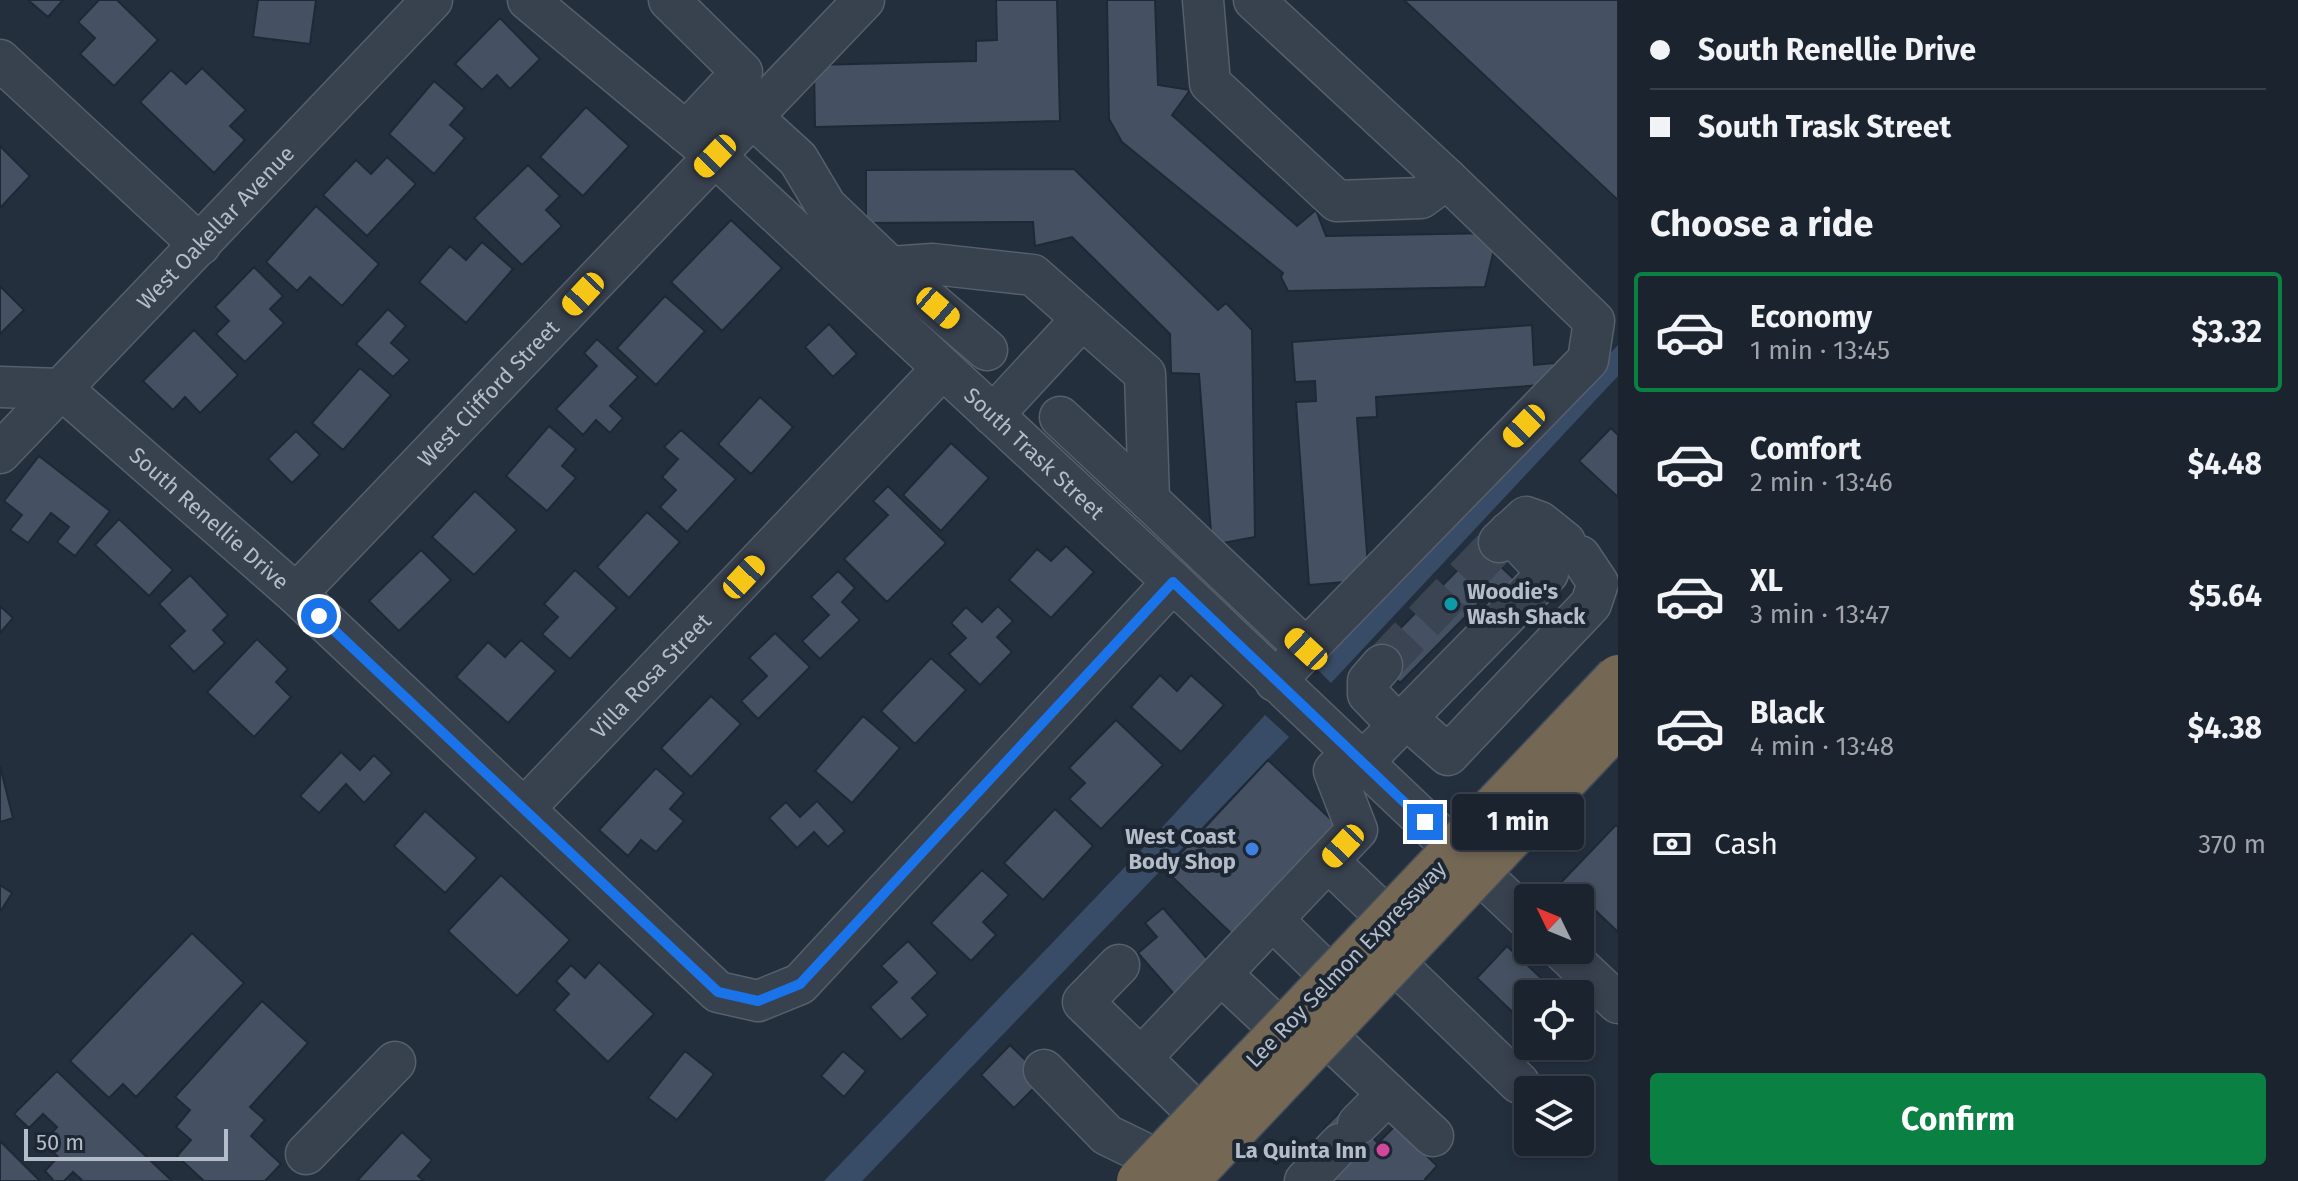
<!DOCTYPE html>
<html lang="en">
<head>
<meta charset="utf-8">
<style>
  body { margin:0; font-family:"Fira Sans",sans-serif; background:#282f3a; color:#f1f3f6; height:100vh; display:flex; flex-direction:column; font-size:30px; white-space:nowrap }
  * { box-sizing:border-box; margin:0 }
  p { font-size:26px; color:#a0a4aa }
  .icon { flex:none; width:44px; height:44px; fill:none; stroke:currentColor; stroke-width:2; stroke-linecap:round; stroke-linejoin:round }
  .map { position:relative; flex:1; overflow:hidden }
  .drawer { display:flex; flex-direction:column; background:#1b232e; width:680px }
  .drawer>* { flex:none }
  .top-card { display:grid; align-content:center; height:176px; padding:0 32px; background:#1b232e }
  .needle { width:52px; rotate:313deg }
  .tools { position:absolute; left:1514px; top:884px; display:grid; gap:16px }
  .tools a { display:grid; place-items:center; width:80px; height:80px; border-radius:8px; background:#1b232e; box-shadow:0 4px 12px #0003,0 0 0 2px #39404a; font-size:40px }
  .scale { position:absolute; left:24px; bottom:20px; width:204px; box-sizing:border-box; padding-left:8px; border:4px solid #b4bcc9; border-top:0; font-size:22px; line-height:28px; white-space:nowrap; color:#b4bcc9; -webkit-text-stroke:6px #1d2633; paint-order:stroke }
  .end { position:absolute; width:36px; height:36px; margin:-18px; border:10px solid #1a73e8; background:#fff; box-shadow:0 0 0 4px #fff }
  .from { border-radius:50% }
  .bubble { position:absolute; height:56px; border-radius:8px; background:#1b232e; box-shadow:0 4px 12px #0003,0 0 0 2px #39404a; font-size:26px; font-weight:700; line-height:56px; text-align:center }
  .car { position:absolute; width:24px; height:48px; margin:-24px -12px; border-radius:10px; box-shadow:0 0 6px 2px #0007; background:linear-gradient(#f5c518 24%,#345 0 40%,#f5c518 0 76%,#345 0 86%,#f5c518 0) }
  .top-card b { display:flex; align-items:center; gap:28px; height:76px; font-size:30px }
  .top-card b+b { border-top:2px solid #39404a }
  .top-card i { width:20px; height:20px; background:#f1f3f6 }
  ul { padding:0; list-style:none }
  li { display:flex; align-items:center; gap:24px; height:120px; margin:0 16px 12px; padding:0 16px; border:4px solid transparent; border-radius:8px }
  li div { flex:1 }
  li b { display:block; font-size:30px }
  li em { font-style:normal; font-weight:700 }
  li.active { border-color:#0b8043 }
  li>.icon { width:72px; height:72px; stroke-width:1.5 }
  h2 { padding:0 32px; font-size:36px; line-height:96px }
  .pay { display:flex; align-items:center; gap:20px; height:88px; padding:0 32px; font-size:30px }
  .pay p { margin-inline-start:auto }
  .action { display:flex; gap:16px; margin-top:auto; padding:16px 32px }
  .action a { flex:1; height:92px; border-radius:8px; background:#0b8043; color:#fff; font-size:32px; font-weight:700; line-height:92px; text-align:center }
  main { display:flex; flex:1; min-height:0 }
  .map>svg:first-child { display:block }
  .water { fill:#394c67 }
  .building { fill:#455162; stroke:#1f2835; stroke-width:2 }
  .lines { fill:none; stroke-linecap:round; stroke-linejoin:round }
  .minor-tunnel { stroke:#3a4453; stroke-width:40; stroke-dasharray:40 20; stroke-linecap:butt }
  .minor-casing { stroke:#565f6c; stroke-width:43 }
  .minor { stroke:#38414e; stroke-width:40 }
  .highway-bridge-casing { stroke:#434c59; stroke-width:47; stroke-linecap:butt }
  .highway-bridge { stroke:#746855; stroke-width:44 }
  .route { stroke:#1a73e8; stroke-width:10 }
  .culture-dot { fill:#0f9aa8; stroke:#1d2633; stroke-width:3 }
  .shop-dot { fill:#3f7fe0; stroke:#1d2633; stroke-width:3 }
  .hotel-dot { fill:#d1479c; stroke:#1d2633; stroke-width:3 }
  .labels { text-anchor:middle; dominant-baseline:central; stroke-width:8; stroke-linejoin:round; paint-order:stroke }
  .street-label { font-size:22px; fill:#b4bcc9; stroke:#1d2633 }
  .poi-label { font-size:22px; font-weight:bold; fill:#b4bcc9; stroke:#1d2633; text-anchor:end }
</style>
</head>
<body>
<main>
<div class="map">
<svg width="1618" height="1181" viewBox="0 0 1618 1181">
  <rect width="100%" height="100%" fill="#242f3e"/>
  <path class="water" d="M1618,345v31l-287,307 -16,-16z
    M1265,715l24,22 -427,444h-38l321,-335z"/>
  <path class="building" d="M28,0h35l-15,17z
    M99,0h18l41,40 -44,46 -34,-32 15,-16 -17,-16z
    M258,0h58l-6,44 -57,-7z
    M996,0h61l3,121 -245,6 -1,-62 162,-4v-20l21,-1z
    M1107,0h48l3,85 32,5 -18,25 125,111 19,-16 10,26 172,-3 -13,54 -197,4 -7,-14 2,-4 -161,-131 -13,-23z
    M1404,0h214v200z
    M500,18l40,41 -30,30 -13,-14 -15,15 -27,-26z
    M202,68l44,42 -16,16 15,14 -31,33 -74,-71 31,-32 15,14z
    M434,81l31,27 -15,17 15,13 -31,36 -45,-40z
    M586,107l43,39 -46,50 -43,-39z
    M0,146l30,30 -30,32z
    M387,157l29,27 -49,52 -44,-41 33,-35 15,14z
    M528,165l32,31 -14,14 16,16 -40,39 -48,-47z
    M1074,169l144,141 8,-7 26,27 3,207 -43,8 -13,-171 -28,-1 -1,-39 -98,-97 -37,9 -2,-24 -167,1v-53z
    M316,206l63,58 -37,42 -32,-29 -13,14 -31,-29z
    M731,220l51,48 -60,63 -51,-49z
    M482,242l31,27 -47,54 -47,-41 31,-36 16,14z
    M254,267l29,29 -13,13 14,14 -39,39 -29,-28 13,-13 -14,-14z
    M0,286l24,24 -24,24z
    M665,296l40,35 -49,54 -39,-37z
    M388,309l18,17 -15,17 19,17 -17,17 -37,-33z
    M829,324l28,30 -24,23 -28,-30z
    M1532,325l2,40 20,-2 2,21 -180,13 1,20 -20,1 12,162 -60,5 -13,-183 20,-1 -1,-20 -20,1 -3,-40z
    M194,330l44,45 -38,38 -15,-16 -12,13 -30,-29z
    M597,339l41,38 -28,29 13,12 -13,15 -14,-13 -13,15 -27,-26 41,-43 -13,-13z
    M360,368l31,27 -48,55 -31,-27z
    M760,397l33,30 -42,47 -33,-30z
    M549,426l27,23 -14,17 14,12 -29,33 -41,-35z
    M1611,428l7,7v62l-39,-36z
    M681,430l55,49 -49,53 -27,-25 16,-17 -14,-13 16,-18 -14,-12z
    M296,431l24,24 -28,28 -24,-24z
    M951,443l38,35 -48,53 -38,-36z
    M39,456l71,55 -35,45 -18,-14 12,-15 -18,-14 -23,30 -18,-13 12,-15 -18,-14z
    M888,486l58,57 -59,59 -43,-43 44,-44 -15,-14z
    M475,491l42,39 -43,45 -42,-38z
    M647,512l33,30 -51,56 -32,-31z
    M119,519l54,51 -24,26 -54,-51z
    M1492,535l1,24 26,25 -25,25 -11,-10 -83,84 -27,-27z
    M1066,546l28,26 -43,46 -42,-38 28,-31 14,12z
    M421,550l30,30 -52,51 -30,-30z
    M575,570l42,38 -47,51 -28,-25 16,-17 -14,-13z
    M838,571l17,17 -13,14 18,18 -40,39 -18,-18 27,-26 -18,-18z
    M190,575l38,40 -15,15 12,13 -31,29 -25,-26 16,-15 -26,-27z
    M0,606l13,12 -13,15z
    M998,606l15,15 -16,16 15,15 -32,33 -31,-31 17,-16 -15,-15 15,-16 16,15z
    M775,633l35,34 -52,52 -17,-18 26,-25 -18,-18z
    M257,639l31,30 -12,13 15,15 -37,40 -47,-45z
    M521,640l35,31 -48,52 -52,-46 32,-35 17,15z
    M931,658l35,32 -51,54 -34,-33z
    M1160,675l17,16 14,-16 33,30 -43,47 -50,-45z
    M711,696l30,28 -50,53 -30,-29z
    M863,716l37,32 -48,55 -37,-32z
    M1116,720l47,45 -62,64 -32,-30 16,-16 -16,-15z
    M341,752l19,18 14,-15 18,18 -28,30 -18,-19 -27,29 -19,-17z
    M1268,760l71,67 -104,110 -70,-67z
    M0,766l13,52 -13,4z
    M656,768l28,25 -14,16 14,12 -28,31 -15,-12 -13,16 -29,-26z
    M817,801l28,30 -17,16 -14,-15 -17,16 -28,-30 17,-16 14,15z
    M1055,809l38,37 -50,54 -39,-37z
    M425,811l52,47 -32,35 -51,-47z
    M1616,825l2,2v105l-40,-38 -4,4h-19l-5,-4z
    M982,870l27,25 -26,27 13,13 -25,26 -40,-38z
    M501,875l69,65 -53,56 -69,-65z
    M0,885l12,8 -12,19z
    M1163,908l48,55 -37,31 -36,-41 19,-16 -12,-14z
    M192,933l52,50 -108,114 -13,-13 -14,14 -39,-37z
    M908,941l30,32 -26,25 16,17 -27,25 -31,-33 27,-25 -16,-16z
    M1507,946l51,48h-30v33l-51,-49z
    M599,962l55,52 -46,48 -54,-52 15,-16 -13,-13 15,-16 14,13z
    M262,1001l46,42 -58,64 15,13 -14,16 30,28 -16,17h-61l-27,-25 14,-16 -15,-13 14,-17 -15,-13z
    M1010,1045l34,33 -30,30 -33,-33z
    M685,1051l29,23 -37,46 -29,-22z
    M843,1051l23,20 -22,26 -23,-21z
    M57,1071l35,34 80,76h-89l-10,-9 -9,9h-10l-9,-10 13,-14 -14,-15 13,-15 -14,-13 -14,14 -15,-14z
    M1343,1109l35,34 18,-18 41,41 -12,13 2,2h-100l25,-25 -28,-28z
    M402,1132l30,28 -14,16 6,5h-67z
    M0,1141l40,40h-40z"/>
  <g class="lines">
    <path class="minor-tunnel" d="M1382,665l117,-123"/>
    <g class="minor-casing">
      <g id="minor">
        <path id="s1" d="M528,0l187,156 458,426 355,337"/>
        <path d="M669,0l73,72 -56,60"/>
        <path d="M1203,0l7,83 127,118 84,-3 26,-19 147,142 -6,39 -313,321"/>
        <path d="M1254,0l193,179"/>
        <path d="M0,60l200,185"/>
        <path d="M752,117l46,42 28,47 64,61 43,-3 100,11 112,99 4,126 157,149"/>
        <path d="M890,267l97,83"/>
        <path id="s2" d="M0,387l62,2 234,205 422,398 40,9 42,-17 373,-402"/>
        <path d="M993,415l89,-96"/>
        <path d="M1060,417l89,83"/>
        <path id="s3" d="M0,453l432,-453"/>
        <path d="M1499,542l27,-25 14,5 25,20"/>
        <path id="s4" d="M296,594l568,-594"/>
        <path d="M1382,665l-14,16v13l31,32"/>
        <path d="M1406,718l42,37 143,-151 7,-21 -18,-27"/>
        <path d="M1362,763l186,-190 -39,-41"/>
        <path id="s5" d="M524,809l418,-440"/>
        <path d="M1328,861l47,45"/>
        <path d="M1273,920l46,45"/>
        <path d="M1562,950l56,53"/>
        <path d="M1119,965l-36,37 104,101"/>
        <path d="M1405,973l114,110"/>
        <path d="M1222,975l46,43"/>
        <path d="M1336,1045l52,49 -30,30"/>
        <path d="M1141,1058l216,-228 -23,-59 17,-19"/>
        <path d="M1044,1070l63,65 35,17"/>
        <path d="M1388,1094l45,42"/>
        <path d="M306,1154l89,-92"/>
        <path d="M1305,1181l35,-37"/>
      </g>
    </g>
    <use href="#minor" class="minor"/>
    <g class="highway-bridge-casing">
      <path id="highway-bridge" d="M1139,1181l479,-504
        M1186,1181l432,-457"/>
    </g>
    <use href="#highway-bridge" class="highway-bridge"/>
  </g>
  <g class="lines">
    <path class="route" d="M319,616l399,376 40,9 42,-17 373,-402 252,240"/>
  </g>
  <circle class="culture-dot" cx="1451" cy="604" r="8"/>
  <circle class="shop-dot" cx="1252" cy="849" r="8"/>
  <circle class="hotel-dot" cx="1383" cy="1150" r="8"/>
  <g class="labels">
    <g class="street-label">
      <text stroke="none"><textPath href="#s3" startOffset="312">West Oakellar Avenue</textPath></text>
      <text stroke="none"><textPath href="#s4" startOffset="278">West Clifford Street</textPath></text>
      <text stroke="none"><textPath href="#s1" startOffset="680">South Trask Street</textPath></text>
      <text stroke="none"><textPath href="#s2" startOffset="258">South Renellie Drive</textPath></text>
      <text stroke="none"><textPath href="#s5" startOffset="184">Villa Rosa Street</textPath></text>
      <text transform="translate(1346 964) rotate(-46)">Lee Roy Selmon Expressway</text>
    </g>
    <g class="poi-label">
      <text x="1467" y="591" text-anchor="start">Woodie's<tspan x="1467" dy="25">Wash Shack</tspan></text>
      <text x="1236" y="836">West Coast<tspan x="1236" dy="25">Body Shop</tspan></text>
      <text x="1367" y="1150">La Quinta Inn</text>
    </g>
  </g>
</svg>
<div class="tools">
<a><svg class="needle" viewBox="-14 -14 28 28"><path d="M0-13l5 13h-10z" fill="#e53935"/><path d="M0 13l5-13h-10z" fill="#a0a4aa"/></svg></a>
<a><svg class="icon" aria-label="locate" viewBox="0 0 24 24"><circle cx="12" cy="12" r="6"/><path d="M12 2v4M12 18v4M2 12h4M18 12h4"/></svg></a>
<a><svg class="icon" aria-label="layers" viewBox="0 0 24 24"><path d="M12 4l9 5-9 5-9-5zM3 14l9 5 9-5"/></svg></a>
</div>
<div class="scale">50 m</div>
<i class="end from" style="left:319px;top:616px"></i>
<i class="end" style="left:1425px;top:822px"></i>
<div class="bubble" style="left:1452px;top:794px;width:132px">1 min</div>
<i class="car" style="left:715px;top:156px;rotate:224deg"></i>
<i class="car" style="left:583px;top:294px;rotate:223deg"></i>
<i class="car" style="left:938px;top:308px;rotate:131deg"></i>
<i class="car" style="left:1524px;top:426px;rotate:224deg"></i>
<i class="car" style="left:744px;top:577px;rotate:43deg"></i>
<i class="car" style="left:1306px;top:649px;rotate:313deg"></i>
<i class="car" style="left:1343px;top:846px;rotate:223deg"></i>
</div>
<section class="drawer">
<div class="top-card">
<b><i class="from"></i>South Renellie Drive</b>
<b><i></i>South Trask Street</b>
</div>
<h2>Choose a ride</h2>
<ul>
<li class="active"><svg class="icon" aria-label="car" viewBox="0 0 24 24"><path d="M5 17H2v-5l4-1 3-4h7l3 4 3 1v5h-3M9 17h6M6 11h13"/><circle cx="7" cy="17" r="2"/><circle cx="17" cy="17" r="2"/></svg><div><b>Economy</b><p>1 min · 13:45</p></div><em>$3.32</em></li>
<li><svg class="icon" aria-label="car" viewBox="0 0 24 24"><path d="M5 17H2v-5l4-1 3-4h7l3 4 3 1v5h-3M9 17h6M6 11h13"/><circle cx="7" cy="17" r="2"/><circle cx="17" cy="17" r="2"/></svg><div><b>Comfort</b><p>2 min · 13:46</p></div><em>$4.48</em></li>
<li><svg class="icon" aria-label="car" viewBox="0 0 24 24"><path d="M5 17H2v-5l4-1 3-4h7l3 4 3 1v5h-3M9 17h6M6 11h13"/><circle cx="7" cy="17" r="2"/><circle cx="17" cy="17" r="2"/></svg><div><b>XL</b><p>3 min · 13:47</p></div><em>$5.64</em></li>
<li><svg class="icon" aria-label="car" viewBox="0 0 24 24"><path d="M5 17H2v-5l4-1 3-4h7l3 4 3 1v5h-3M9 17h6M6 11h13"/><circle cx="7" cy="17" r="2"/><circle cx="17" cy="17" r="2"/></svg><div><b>Black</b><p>4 min · 13:48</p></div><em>$4.38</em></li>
</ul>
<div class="pay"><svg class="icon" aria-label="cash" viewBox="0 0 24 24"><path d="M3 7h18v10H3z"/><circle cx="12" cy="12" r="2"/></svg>Cash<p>370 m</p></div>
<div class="action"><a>Confirm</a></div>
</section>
</main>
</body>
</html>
